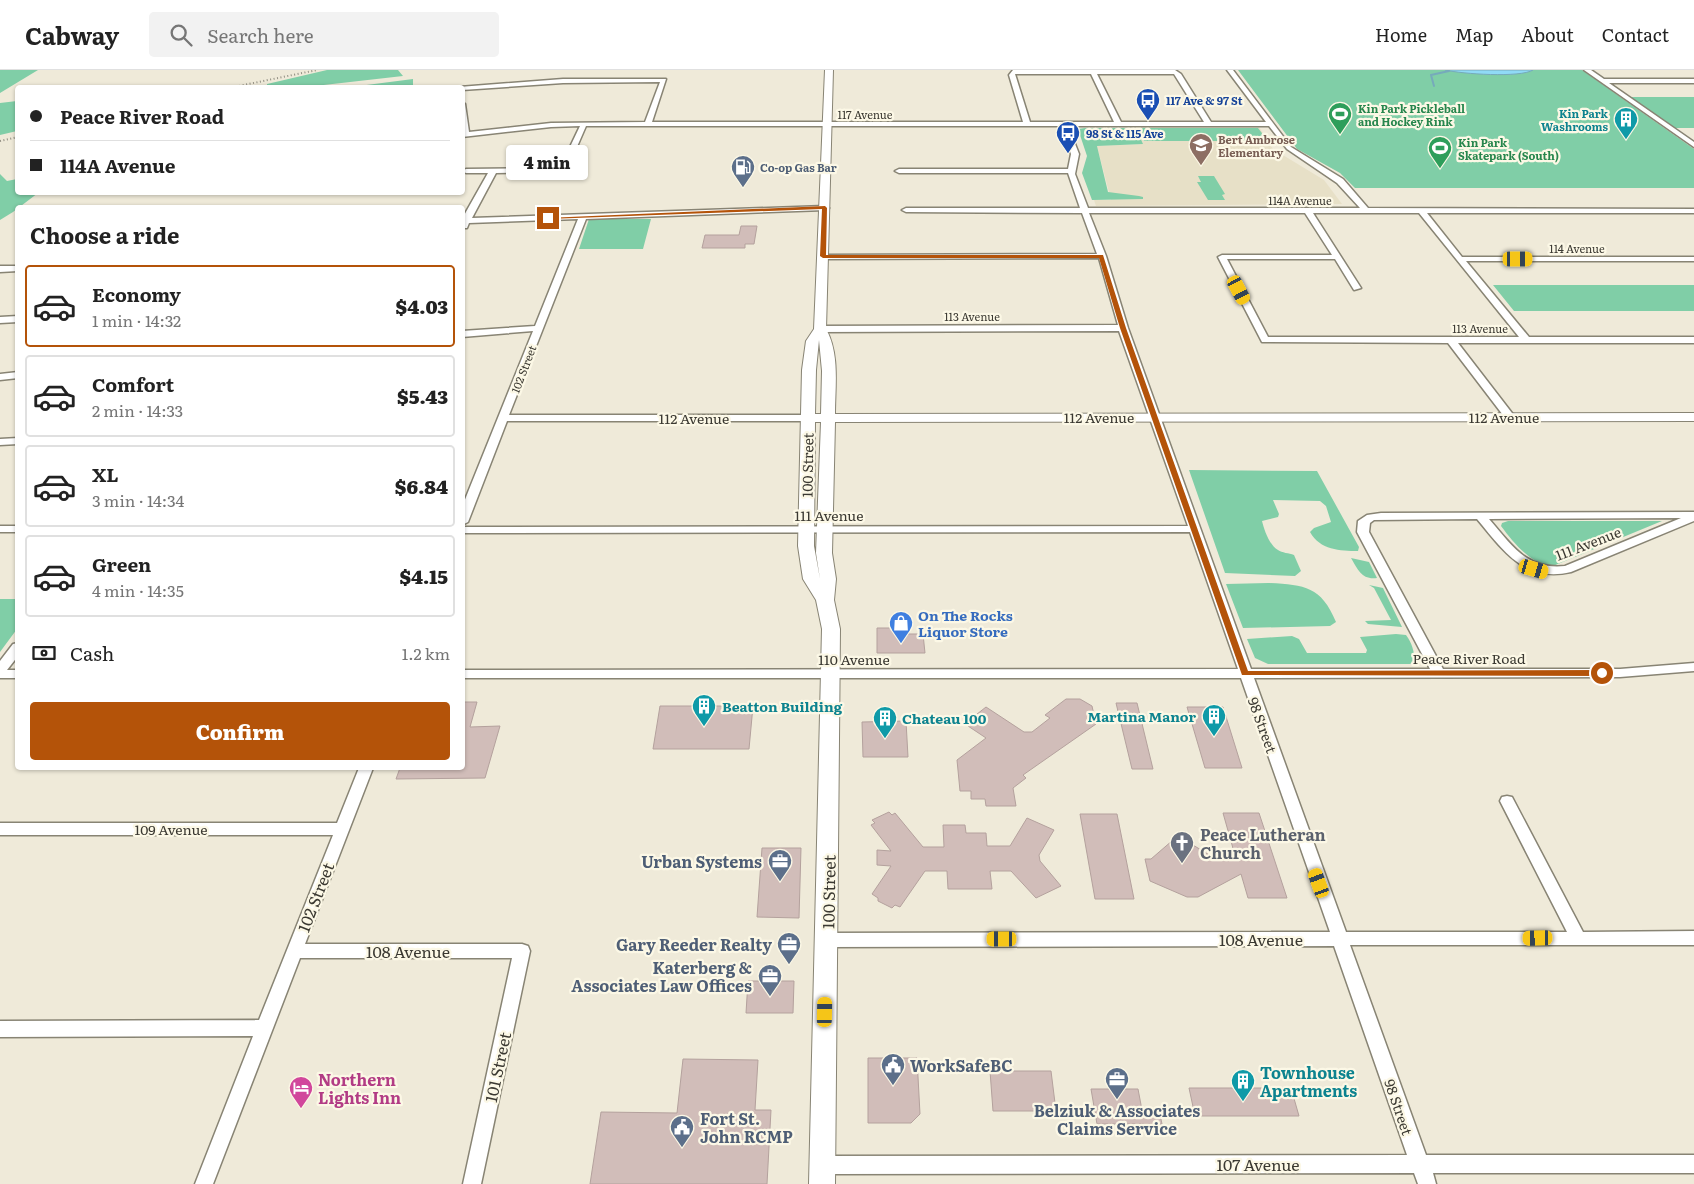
<!DOCTYPE html>
<html lang="en">
<head>
<meta charset="utf-8">
<style>
  body { margin:0; font-family:Literata,serif; background:#f2f2f2; color:#222; height:100vh; display:flex; flex-direction:column; font-size:19px; white-space:nowrap }
  * { box-sizing:border-box; margin:0 }
  p { font-size:16px; color:#767676 }
  .icon { flex:none; width:28px; height:28px; fill:none; stroke:currentColor; stroke-width:2; stroke-linecap:round; stroke-linejoin:round }
  .map { position:relative; flex:1; overflow:hidden }
  .panel { position:absolute; left:15px; top:135px; width:450px; height:565px; display:flex; flex-direction:column; background:#fff; border-radius:5px; box-shadow:0 1px 4px #0004 }
  .panel>* { flex:none }
  .top-card { position:absolute; left:15px; top:15px; width:450px; height:110px; border-radius:5px; box-shadow:0 1px 4px #0004; display:grid; align-content:center; height:110px; padding:0 15px; background:#fff }
  .end { position:absolute; width:22px; height:22px; margin:-11px; border:6px solid #b45309; background:#fff; box-shadow:0 0 0 2px #fff }
  .from { border-radius:50% }
  .bubble { position:absolute; height:35px; border-radius:5px; background:#fff; box-shadow:0 1px 4px #0004; font-size:16px; font-weight:800; line-height:35px; text-align:center }
  .car { position:absolute; width:15px; height:30px; margin:-15px -8px; border-radius:6px; box-shadow:0 0 4px 1px #0007; background:linear-gradient(#f5c518 24%,#345 0 40%,#f5c518 0 76%,#345 0 86%,#f5c518 0) }
  .top-card b { display:flex; align-items:center; gap:18px; height:48px; font-size:19px }
  .top-card b+b { border-top:1px solid #e0e0e0 }
  .top-card i { width:12px; height:12px; background:#222 }
  ul { padding:0; list-style:none }
  li { display:flex; align-items:center; gap:15px; height:82px; margin:0 10px 8px; padding:0 5px; border:2px solid #e0e0e0; border-radius:5px }
  li div { flex:1 }
  li b { display:block; font-size:19px }
  li em { font-style:normal; font-weight:800 }
  li.current { border-color:#b45309 }
  li>.icon { width:45px; height:45px; stroke-width:1.5 }
  h2 { padding:0 15px; font-size:22px; line-height:60px }
  .pay { display:flex; align-items:center; gap:12px; height:55px; padding:0 15px; font-size:19px }
  .pay p { margin-inline-start:auto }
  .primary-button { display:flex; gap:10px; margin-top:auto; padding:10px 15px }
  .primary-button a { flex:1; height:58px; border-radius:5px; background:#b45309; color:#fff; font-size:20px; font-weight:800; line-height:58px; text-align:center }
  header { display:flex; align-items:center; gap:30px; box-sizing:border-box; height:70px; padding:0 25px; background:#fff; border-bottom:1px solid #e0e0e0 }
  header strong { font-size:24px }
  nav { display:flex; gap:28px; margin-inline-start:auto; font-size:18px }
  .search { width:350px; height:45px; background:#f2f2f2; display:flex; align-items:center; gap:12px; box-sizing:border-box; padding:0 18px; border-radius:5px; color:#767676; font-size:19px }
  .map>svg:first-child { display:block }
  .built { fill:#e7e0c7 }
  .green { fill:#80cea7 }
  .water { fill:#90daf6; stroke:#76aabb }
  .lines { fill:none; stroke-linecap:round; stroke-linejoin:round }
  .stream { stroke:#76aabb; stroke-width:2 }
  .building { fill:#d1bdb9; stroke:#b4a19d }
  .street-casing { stroke:#888474; stroke-width:3 }
  .secondary-casing { stroke:#888474; stroke-width:2 }
  .street { fill:#fff; fill-rule:evenodd }
  .secondary { fill:#fff; fill-rule:evenodd }
  .rail { stroke:#918e82; stroke-width:2; stroke-dasharray:1 2.5; stroke-linecap:butt }
  .route { fill:#b45309 }
  .labels { text-anchor:middle; dominant-baseline:central; stroke-width:4.5; stroke-linejoin:round; paint-order:stroke }
  .far-transit-label { font-size:11px; font-weight:bold; fill:#164399; stroke:#fcf8e6; text-anchor:start }
  .far-leisure-label { font-size:11px; font-weight:bold; fill:#27864d; stroke:#fcf8e6; text-anchor:start }
  .far-culture-label { font-size:11px; font-weight:bold; fill:#0d838f; stroke:#fcf8e6; text-anchor:end }
  .far-street-label { font-size:11px; fill:#3b3932; stroke:#fcf8e6 }
  .far-education-label { font-size:11px; font-weight:bold; fill:#785e54; stroke:#fcf8e6; text-anchor:start }
  .far-service-label { font-size:11px; font-weight:bold; fill:#4e5e75; stroke:#fcf8e6; text-anchor:start }
  .street-label { font-size:14px; fill:#3b3932; stroke:#fcf8e6 }
  .shop-label { font-size:14px; font-weight:bold; fill:#366cbe; stroke:#fcf8e6; text-anchor:start }
  .culture-label { font-size:14px; font-weight:bold; fill:#0d838f; stroke:#fcf8e6; text-anchor:start }
  .near-worship-label { font-size:16px; font-weight:bold; fill:#5b616d; stroke:#fcf8e6; text-anchor:start }
  .near-service-label { font-size:16px; font-weight:bold; fill:#4e5e75; stroke:#fcf8e6; text-anchor:end }
  .near-street-label { font-size:16px; fill:#3b3932; stroke:#fcf8e6 }
  .near-culture-label { font-size:16px; font-weight:bold; fill:#0d838f; stroke:#fcf8e6; text-anchor:start }
  .near-hotel-label { font-size:16px; font-weight:bold; fill:#b23c85; stroke:#fcf8e6; text-anchor:start }
</style>
</head>
<body>
<header>
<strong>Cabway</strong>
<div class="search"><svg class="icon" aria-label="search" viewBox="0 0 24 24"><circle cx="10" cy="10" r="6"/><path d="M15 15l6 6"/></svg>Search here</div>
<nav><a>Home</a><a>Map</a><a>About</a><a>Contact</a></nav>
</header>
<div class="map">
<svg width="1694" height="1114" viewBox="0 0 1694 1114">
  <rect width="100%" height="100%" fill="#efead9"/>
  <path class="built" d="M1136,57h123l14,22 51,31 18,24 -246,2 -2,-6h17l-14,-54 46,-2z"/>
  <path class="green" d="M0,0h38l-38,23z
    M327,0h71l5,6 -97,11h-39v-3z
    M1238,0h344l112,79v39h-339l-15,-15 -43,-24z
    M413,9v8h-62z
    M1628,27h66v31h-20z
    M17,31v30l-17,4v-32z
    M1085,58h51l7,16 -46,2 11,46 31,4 4,1v2l-51,1 -10,-27 5,-17 -9,-27z
    M1138,58h120l10,13h-124z
    M0,104l7,7 10,-2 1,13 20,1 -25,19 -13,8z
    M1198,106h16l11,18 -3,1 3,5h-17l-11,-18h4z
    M589,149h62l-8,30h-64z
    M1493,215h201v26h-180z
    M1189,400l128,1 42,76 -1,4c-18,0 -38,-1 -48,-19l4,-4 17,-6 -5,-16 -6,-5 -47,-1 6,14 -1,3 -16,4c2,8 7,24 16,29 4,3 11,3 16,5l7,16 -6,5 -70,-3z
    M1508,451h154l-109,45c-21,0 -40,-24 -52,-40l1,-3z
    M1351,488l18,4 8,16c-15,2 -19,-8 -26,-20z
    M1268,513c36,2 53,3 68,39l-6,4 -87,2 -17,-44z
    M1369,515l14,3 19,39 -34,-3 -3,-3 26,-1 -17,-32z
    M0,529h18l-1,30 -17,23z
    M1396,564l10,1c6,8 8,16 9,26l-5,3h-142l-13,-6 -8,-19 45,-3 7,3 8,14h59l1,-3 -7,-13z"/>
  <path class="water" d="M1445,0h88c-13,8 -71,4 -88,0z"/>
  <g class="lines">
    <path class="stream" d="M1434,16l-3,-11 18,-4"/>
  </g>
  <path class="building" d="M741,156h16l-3,18h-9v4h-43l3,-13h34z
    M877,558h19v6h27l2,19h-48z
    M1066,629h14l12,7 4,18 -73,51 3,3 -13,10 3,18h-30l-1,-7h-14v-8h-11l-3,-31 29,-22 -18,-12 8,-6 -4,-2 14,-11 38,25h8l18,-14 -5,-3z
    M462,632h15l-7,25 30,-1 -15,52 -89,1 4,-11h62z
    M1116,633h21l16,66h-21z
    M660,636h93l-4,43h-96z
    M1187,637h36l19,61h-37z
    M906,651l2,36h-45l-1,-35z
    M889,742l3,3 3,-2 28,34h21l-1,-22h22l1,8h20l1,13h23l17,-28 27,12 -15,25 1,6 21,25 -25,12 -25,-27h-21l2,18h-44l-1,-18h-22l-25,36 -5,-2 -3,3 -14,-7v-3l-6,-4 19,-28 -14,-1v-15l14,1 -20,-26 4,-2 -3,-3z
    M1223,743h36l28,85h-39l-7,-24 -43,23h-11l-37,-16 -5,-22h6l22,-19h14l1,2 28,17h20z
    M1080,744h37l17,85h-39z
    M762,778h39l-2,70 -42,-1z
    M748,911h46l-1,32h-47z
    M868,988h49l3,56 -9,9h-43z
    M683,989l75,1 -3,50h16l-4,74h-177l11,-72 76,1z
    M990,1001h61l5,40h-63z
    M1189,1018h102l8,28h-104z
    M1091,1019h47l4,21h17l3,14h-65z"/>
  <g class="lines">
    <g class="street-casing">
      <path id="street" d="M1013,0h162l6,4 30,48h55l-39,-52h6l58,77 52,32 25,29 326,1v4h-267l35,44h232v4h-228l63,76h165v6h-236l57,74 -5,3 -4,-1 -58,-76 -186,-1 -44,-85 4,-2h110l-27,-42h-216l17,43 22,72 123,341h179l-73,-137 1,-11 9,-6 14,-2 313,-1v9l-123,51c-47,11 -68,-22 -94,-53l-103,1 -4,3 -1,9 74,137h177l74,-6v8l-74,6 -366,1 92,254h221l-67,-131 2,-4 5,-1 5,1 71,135 111,-1v14h-344l76,210h268v18h-261l3,11h-18l-4,-11 -592,1 -7,-3 -2,-6 2,-6 7,-3 585,-1 -73,-209 -507,1 -6,-2 -2,-5 2,-5 6,-2 503,-1 -89,-254h-779v-8l776,-1 -48,-137 -728,1v-6l726,-1 -69,-195 -299,1 -5,-3 5,-3 298,-1 -19,-67 -276,1 -4,-2 4,-2 274,-1 -15,-41 -176,-1 -4,-2 4,-2h174l-12,-35h-169l-4,-2 4,-2h169l3,-15 -10,-28h-475l-20,46 -70,1 -24,45 353,-12 4,2 -4,2 -239,9 -77,196h299l5,3 -5,3h-301l-39,101 -6,3v-18l71,-176 -71,6v-6l73,-5 43,-107 -109,4 -2,5h-5v-9l26,-46h-22l-4,-2 4,-2 94,-1 20,-42 -29,1 -89,10v-35l3,2 4,28 82,-9 94,-1 15,-40 -97,1 -101,7v-2l-3,-1 104,-8h103l-14,43h371l-14,-47zM1015,4h76l23,48h-84zM1097,4h77l30,48h-83zM1068,56h201l18,23 50,34 23,25h-272l-13,-34 4,-20zM1313,143h106l100,124h-251l-41,-78h108l19,31 7,-2zM1681,448l-116,48c-39,4 -53,-21 -76,-47z
        M1584,0h7l13,9h90v4h-85l85,59v5z
        M0,196h18v5l-18,1z
        M18,246v6l-18,1v-6z
        M18,302v6l-18,2v-6z
        M18,368v6l-18,1v-6z
        M0,456h18v6h-18z
        M18,573v13l-11,14h11v8h-18v-17l13,-17z
        M359,698h14l-68,176h217l6,2 2,5 -49,233h-18l49,-226h-212l-87,226h-18l58,-148 -253,1v-16l259,-1 74,-185h-333v-12h337z"/>
    </g>
    <g class="secondary-casing">
      <path id="secondary" d="M825,0h8l-7,259c14,25 9,57 9,85l859,-1v8l-859,1 -3,131 4,26 -2,21 6,29 -5,555h-26l13,-555 -6,-29 -13,-21 -5,-33 4,-176 4,-29 8,-12zM819,270l3,31 -1,43h-6l1,-44zM815,352h6l-5,131 4,26 -6,-33z"/>
    </g>
    <use href="#street" class="street"/>
    <use href="#secondary" class="secondary"/>
    <path class="rail" d="M229,18l88,-18
      M0,71l18,-4"/>
  </g>
  <path class="route" d="M825,136l2,2 -1,47h277l23,73 122,343 354,-1 5,3 -5,3 -360,-1 -122,-347 -21,-70h-276l-3,-2 2,-47 -274,10 -2,-1z"/>
  <defs>
    <g id="bus-pin" transform="scale(1.25)"><path d="M0 17L-7.5 6A9.5 9.5 0 1 1 7.5 6Z" fill="#1a4fb4" stroke="#fcf8e6"/><path d="M-5-6H5V4H4V6H2V4H-2V6H-4V4H-5ZM-3.5-4V0h7V-4ZM-3.5 1.2v1.5H-2V1.2ZM2 1.2v1.5H3.5V1.2Z" fill="#fff"/></g>
    <g id="stadium-pin" transform="scale(1.25)"><path d="M0 17L-7.5 6A9.5 9.5 0 1 1 7.5 6Z" fill="#2e9e5b" stroke="#fcf8e6"/><path d="M0-5a6.5 5 0 1 0 0 10a6.5 5 0 1 0 0-10ZM-3.5-1.8h7v3.6h-7Z" fill="#fff"/></g>
    <g id="building-pin" transform="scale(1.25)"><path d="M0 17L-7.5 6A9.5 9.5 0 1 1 7.5 6Z" fill="#0f9aa8" stroke="#fcf8e6"/><path d="M-4-6H4V6H1V3H-1V6H-4ZM-2.5-4.3h1.7v1.8h-1.7ZM.8-4.3h1.7v1.8H.8ZM-2.5-1h1.7V.8h-1.7ZM.8-1h1.7V.8H.8Z" fill="#fff"/></g>
    <g id="school-pin" transform="scale(1.25)"><path d="M0 17L-7.5 6A9.5 9.5 0 1 1 7.5 6Z" fill="#8d6e63" stroke="#fcf8e6"/><path d="M0-5L7-2L0 1L-7-2ZM-4 1L0 2.5L4 1V4Q0 6-4 4Z" fill="#fff"/></g>
    <g id="fuel-pin" transform="scale(1.25)"><path d="M0 17L-7.5 6A9.5 9.5 0 1 1 7.5 6Z" fill="#5c6f8a" stroke="#fcf8e6"/><path d="M-5.5-6h7V0h2V4h1.3V-2.5L3-4.5l.8-.8L6-3V5H2.5V1h-1V6h-7ZM-4.2-4.7v3.2H.2V-4.7Z" fill="#fff"/></g>
    <g id="shop-pin" transform="scale(1.25)"><path d="M0 17L-7.5 6A9.5 9.5 0 1 1 7.5 6Z" fill="#3f7fe0" stroke="#fcf8e6"/><path d="M-5-2.5h2.3a2.7 3.5 0 0 1 5.4 0H5L5.5 6h-11ZM-1.5-2.5h3a1.5 2.3 0 0 0-3 0Z" fill="#fff"/></g>
    <g id="church-pin" transform="scale(1.25)"><path d="M0 17L-7.5 6A9.5 9.5 0 1 1 7.5 6Z" fill="#6b7280" stroke="#fcf8e6"/><path d="M-1.2-6h2.4v3.5h3.3v2.4h-3.3V6h-2.4V-.1h-3.3v-2.4h3.3Z" fill="#fff"/></g>
    <g id="office-pin" transform="scale(1.25)"><path d="M0 17L-7.5 6A9.5 9.5 0 1 1 7.5 6Z" fill="#5c6f8a" stroke="#fcf8e6"/><path d="M-6-3h4V-5.5h4V-3h4V5H-6ZM-1-4.5V-3h2v-1.5ZM-6 0V1H6V0Z" fill="#fff"/></g>
    <g id="civic-pin" transform="scale(1.25)"><path d="M0 17L-7.5 6A9.5 9.5 0 1 1 7.5 6Z" fill="#5c6f8a" stroke="#fcf8e6"/><path d="M-.6-6.5H3V-4.5H.6V-3L4-1V1h2V6H-6V1h2V-1L-.6-3ZM-1.2 2.5V6h2.4V2.5Z" fill="#fff"/></g>
    <g id="hotel-pin" transform="scale(1.25)"><path d="M0 17L-7.5 6A9.5 9.5 0 1 1 7.5 6Z" fill="#d1479c" stroke="#fcf8e6"/><path d="M-6-4.5h1.5V1H6V5H4.5V3h-9V5H-6ZM-4 0a1.8 1.8 0 1 1 3.6 0ZM.5 0V-2.5h3Q6-2.5 6 0Z" fill="#fff"/></g>
  </defs>
  <g fill-rule="evenodd">
    <use href="#bus-pin" x="1148" y="30"/>
    <use href="#stadium-pin" x="1340" y="44"/>
    <use href="#building-pin" x="1626" y="49"/>
    <use href="#bus-pin" x="1068" y="63"/>
    <use href="#school-pin" x="1201" y="75"/>
    <use href="#stadium-pin" x="1440" y="78"/>
    <use href="#fuel-pin" x="743" y="97"/>
    <use href="#shop-pin" x="901" y="553"/>
    <use href="#building-pin" x="704" y="636"/>
    <use href="#building-pin" x="1214" y="646"/>
    <use href="#building-pin" x="885" y="648"/>
    <use href="#church-pin" x="1182" y="773"/>
    <use href="#office-pin" x="780" y="791"/>
    <use href="#office-pin" x="789" y="874"/>
    <use href="#office-pin" x="770" y="906"/>
    <use href="#civic-pin" x="893" y="995"/>
    <use href="#office-pin" x="1117" y="1009"/>
    <use href="#building-pin" x="1243" y="1011"/>
    <use href="#hotel-pin" x="301" y="1018"/>
    <use href="#civic-pin" x="682" y="1057"/>
  </g>
  <g class="labels">
    <g class="far-transit-label">
      <text x="1166" y="30">117 Ave &amp; 97 St</text>
      <text x="1086" y="63">98 St &amp; 115 Ave</text>
    </g>
    <g class="far-leisure-label">
      <text x="1358" y="38">Kin Park Pickleball<tspan x="1358" dy="13">and Hockey Rink</tspan></text>
      <text x="1458" y="72">Kin Park<tspan x="1458" dy="13">Skatepark (South)</tspan></text>
    </g>
    <g class="far-culture-label">
      <text x="1608" y="43">Kin Park<tspan x="1608" dy="13">Washrooms</tspan></text>
    </g>
    <g class="far-street-label">
      <text x="865" y="44">117 Avenue</text>
      <text x="1300" y="130">114A Avenue</text>
      <text x="1577" y="178">114 Avenue</text>
      <text x="972" y="246">113 Avenue</text>
      <text x="1480" y="258">113 Avenue</text>
      <text transform="translate(523 299) rotate(-69)">102 Street</text>
    </g>
    <g class="far-education-label">
      <text x="1218" y="69">Bert Ambrose<tspan x="1218" dy="13">Elementary</tspan></text>
    </g>
    <g class="far-service-label">
      <text x="760" y="97">Co-op Gas Bar</text>
    </g>
    <g class="street-label">
      <text x="1099" y="347">112 Avenue</text>
      <text x="1504" y="347">112 Avenue</text>
      <text x="694" y="348">112 Avenue</text>
      <text transform="translate(807 395) rotate(-89)">100 Street</text>
      <text x="829" y="445">111 Avenue</text>
      <text transform="translate(1588 473) rotate(-21)">111 Avenue</text>
      <text x="1469" y="588">Peace River Road</text>
      <text x="854" y="589">110 Avenue</text>
      <text transform="translate(1263 655) rotate(70)">98 Street</text>
      <text x="171" y="759">109 Avenue</text>
      <text transform="translate(1399 1037) rotate(71)">98 Street</text>
    </g>
    <g class="shop-label">
      <text x="918" y="545">On The Rocks<tspan x="918" dy="16">Liquor Store</tspan></text>
    </g>
    <g class="culture-label">
      <text x="722" y="636">Beatton Building</text>
      <text x="1196" y="646" text-anchor="end">Martina Manor</text>
      <text x="902" y="648">Chateau 100</text>
    </g>
    <g class="near-worship-label">
      <text x="1200" y="764">Peace Lutheran<tspan x="1200" dy="18">Church</tspan></text>
    </g>
    <g class="near-service-label">
      <text x="762" y="791">Urban Systems</text>
      <text x="772" y="874">Gary Reeder Realty</text>
      <text x="752" y="897">Katerberg &amp;<tspan x="752" dy="18">Associates Law Offices</tspan></text>
      <text x="910" y="995" text-anchor="start">WorkSafeBC</text>
      <text x="1117" y="1040" text-anchor="middle">Belziuk &amp; Associates<tspan x="1117" dy="18">Claims Service</tspan></text>
      <text x="700" y="1048" text-anchor="start">Fort St.<tspan x="700" dy="18">John RCMP</tspan></text>
    </g>
    <g class="near-street-label">
      <text transform="translate(828 822) rotate(-89)">100 Street</text>
      <text transform="translate(315 827) rotate(-69)">102 Street</text>
      <text x="1261" y="869">108 Avenue</text>
      <text x="408" y="881">108 Avenue</text>
      <text transform="translate(497 997) rotate(-78)">101 Street</text>
      <text x="1258" y="1094">107 Avenue</text>
    </g>
    <g class="near-culture-label">
      <text x="1260" y="1002">Townhouse<tspan x="1260" dy="18">Apartments</tspan></text>
    </g>
    <g class="near-hotel-label">
      <text x="318" y="1009">Northern<tspan x="318" dy="18">Lights Inn</tspan></text>
    </g>
  </g>
</svg>
<i class="end from" style="left:1602px;top:603px"></i>
<i class="end" style="left:548px;top:148px"></i>
<div class="bubble" style="left:506px;top:75px;width:82px">4 min</div>
<i class="car" style="left:1518px;top:189px;rotate:90deg"></i>
<i class="car" style="left:1239px;top:220px;rotate:152deg"></i>
<i class="car" style="left:1534px;top:499px;rotate:106deg"></i>
<i class="car" style="left:1319px;top:813px;rotate:340deg"></i>
<i class="car" style="left:1538px;top:868px;rotate:269deg"></i>
<i class="car" style="left:1002px;top:869px;rotate:270deg"></i>
<i class="car" style="left:825px;top:942px;rotate:1deg"></i>
<div class="top-card">
<b><i class="from"></i>Peace River Road</b>
<b><i></i>114A Avenue</b>
</div>
<section class="panel">
<h2>Choose a ride</h2>
<ul>
<li class="current"><svg class="icon" aria-label="car" viewBox="0 0 24 24"><path d="M5 17H2v-5l4-1 3-4h7l3 4 3 1v5h-3M9 17h6M6 11h13"/><circle cx="7" cy="17" r="2"/><circle cx="17" cy="17" r="2"/></svg><div><b>Economy</b><p>1 min · 14:32</p></div><em>$4.03</em></li>
<li><svg class="icon" aria-label="car" viewBox="0 0 24 24"><path d="M5 17H2v-5l4-1 3-4h7l3 4 3 1v5h-3M9 17h6M6 11h13"/><circle cx="7" cy="17" r="2"/><circle cx="17" cy="17" r="2"/></svg><div><b>Comfort</b><p>2 min · 14:33</p></div><em>$5.43</em></li>
<li><svg class="icon" aria-label="car" viewBox="0 0 24 24"><path d="M5 17H2v-5l4-1 3-4h7l3 4 3 1v5h-3M9 17h6M6 11h13"/><circle cx="7" cy="17" r="2"/><circle cx="17" cy="17" r="2"/></svg><div><b>XL</b><p>3 min · 14:34</p></div><em>$6.84</em></li>
<li><svg class="icon" aria-label="car" viewBox="0 0 24 24"><path d="M5 17H2v-5l4-1 3-4h7l3 4 3 1v5h-3M9 17h6M6 11h13"/><circle cx="7" cy="17" r="2"/><circle cx="17" cy="17" r="2"/></svg><div><b>Green</b><p>4 min · 14:35</p></div><em>$4.15</em></li>
</ul>
<div class="pay"><svg class="icon" aria-label="cash" viewBox="0 0 24 24"><path d="M3 7h18v10H3z"/><circle cx="12" cy="12" r="2"/></svg>Cash<p>1.2 km</p></div>
<div class="primary-button"><a>Confirm</a></div>
</section>
</div>
</body>
</html>
